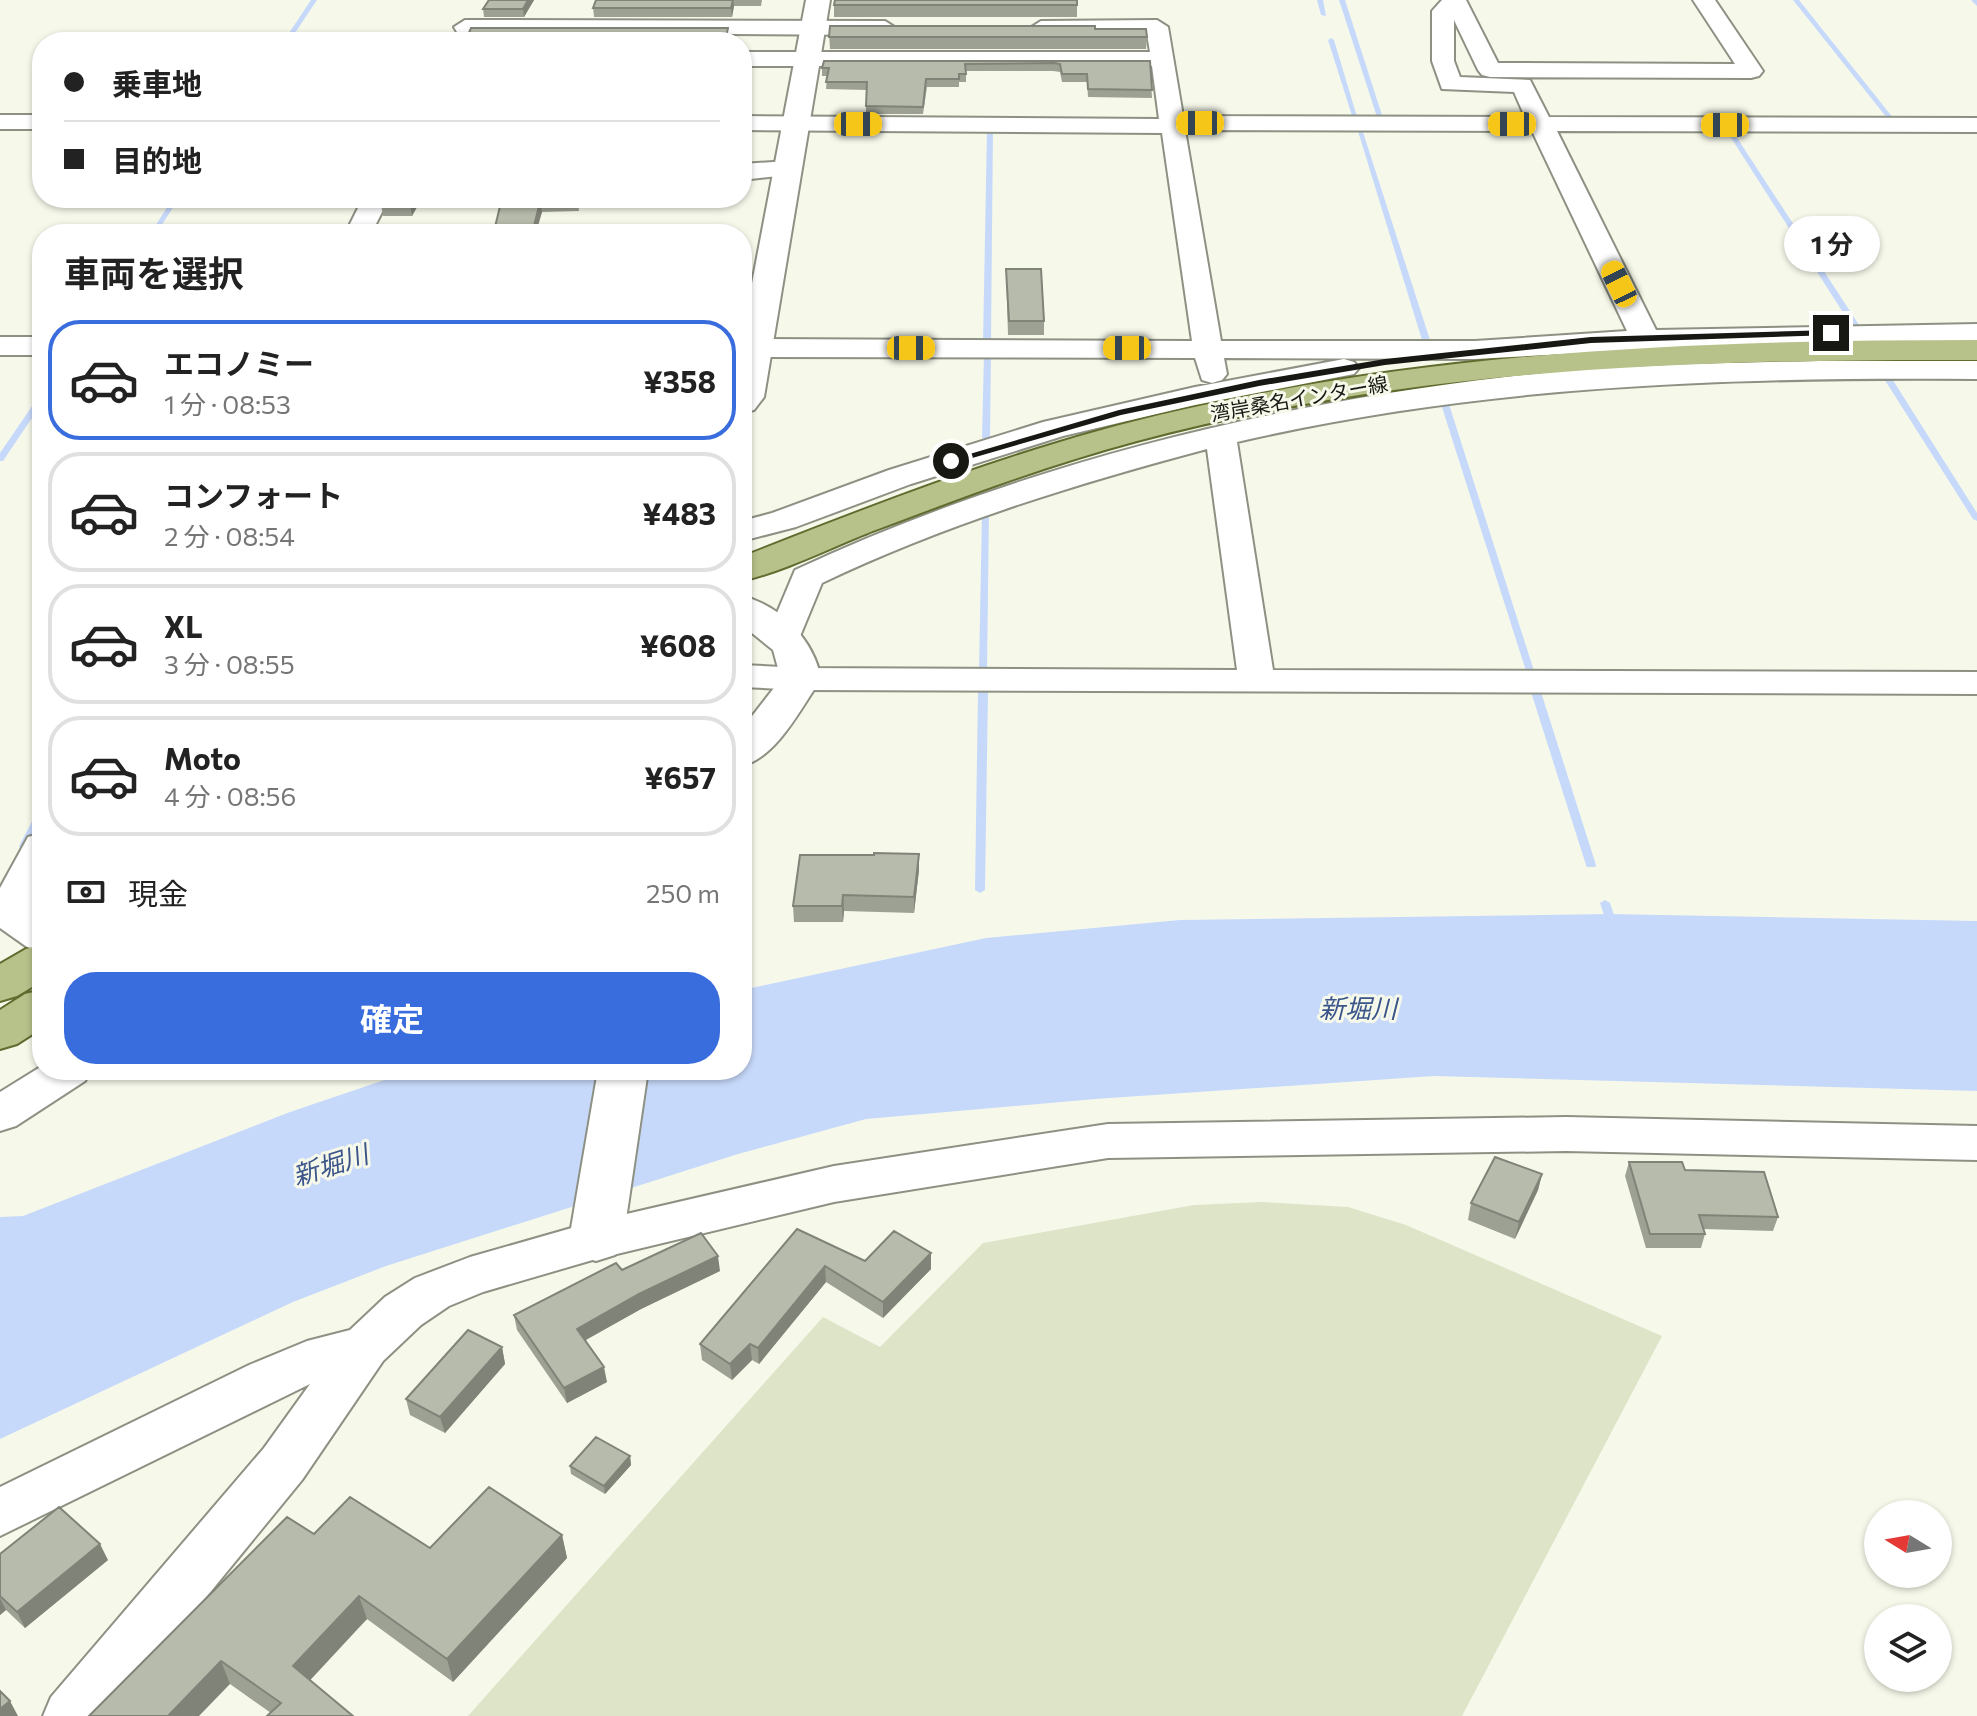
<!DOCTYPE html>
<html lang="ja">
<head>
<meta charset="utf-8">
<style>
  body { margin:0; font-family:Commissioner,"Noto Sans JP",sans-serif; background:#f6f6f6; color:#222; height:100vh; display:flex; flex-direction:column; font-size:30px; white-space:nowrap }
  * { box-sizing:border-box; margin:0 }
  p { font-size:26px; color:#767676 }
  .icon { flex:none; width:44px; height:44px; fill:none; stroke:currentColor; stroke-width:2; stroke-linecap:round; stroke-linejoin:round }
  .map { position:relative; flex:1; overflow:hidden }
  .details { position:absolute; left:32px; top:224px; width:720px; height:856px; display:flex; flex-direction:column; background:#fff; border-radius:32px; box-shadow:0 2px 6px #0004 }
  .details>* { flex:none }
  .guide { position:absolute; left:32px; top:32px; width:720px; height:176px; border-radius:32px; box-shadow:0 2px 6px #0004; display:grid; align-content:center; height:176px; padding:0 32px; background:#fff }
  .needle { width:52px; rotate:281deg }
  .tools { position:absolute; left:1864px; top:1500px; display:grid; gap:16px }
  .tools a { display:grid; place-items:center; width:88px; height:88px; border-radius:50%; background:#fff; box-shadow:0 2px 6px #0004; font-size:40px }
  .end { position:absolute; width:36px; height:36px; margin:-18px; border:10px solid #171813; background:#fff; box-shadow:0 0 0 4px #fff }
  .from { border-radius:50% }
  .bubble { position:absolute; height:56px; border-radius:28px; background:#fff; box-shadow:0 2px 6px #0004; font-size:26px; font-weight:700; line-height:56px; text-align:center }
  .car { position:absolute; width:24px; height:48px; margin:-24px -12px; border-radius:10px; box-shadow:0 0 6px 2px #0007; background:linear-gradient(#f5c518 24%,#345 0 40%,#f5c518 0 76%,#345 0 86%,#f5c518 0) }
  .guide b { display:flex; align-items:center; gap:28px; height:76px; font-size:30px }
  .guide b+b { border-top:2px solid #e0e0e0 }
  .guide i { width:20px; height:20px; background:#222 }
  ul { padding:0; list-style:none }
  li { display:flex; align-items:center; gap:24px; height:120px; margin:0 16px 12px; padding:0 16px; border:4px solid #e0e0e0; border-radius:32px }
  li div { flex:1 }
  li b { display:block; font-size:30px }
  li em { font-style:normal; font-weight:700 }
  li.on { border-color:#396cdc }
  li>.icon { width:72px; height:72px; stroke-width:1.5 }
  h2 { padding:0 32px; font-size:36px; line-height:96px }
  .pay { display:flex; align-items:center; gap:20px; height:88px; padding:0 32px; font-size:30px }
  .pay p { margin-inline-start:auto }
  .cta { display:flex; gap:16px; margin-top:auto; padding:16px 32px }
  .cta a { flex:1; height:92px; border-radius:32px; background:#396cdc; color:#fff; font-size:32px; font-weight:700; line-height:92px; text-align:center }
  .map>svg:first-child { display:block }
  .green { fill:#dde4c8 }
  .water { fill:#c7d9fb }
  .lines { fill:none; stroke-linecap:round; stroke-linejoin:round }
  .stream { fill:#c7d9fb; fill-rule:evenodd }
  .street-tunnel { stroke:#d5d7ca; stroke-width:31; stroke-dasharray:31 16; stroke-linecap:butt }
  .street-casing { stroke:#8d9183; stroke-width:4 }
  .secondary-casing { stroke:#8d9183; stroke-width:4 }
  .primary-casing { stroke:#606b2e; stroke-width:4 }
  .street { fill:#fff; fill-rule:evenodd }
  .secondary { fill:#fff; fill-rule:evenodd }
  .primary { fill:#b7c18a; fill-rule:evenodd }
  .wall { fill:#9da194 }
  .shaded-wall { fill:#808378 }
  .building { fill:#b7bbac; stroke:#808378; stroke-width:2 }
  .route { fill:#171813 }
  .labels { text-anchor:middle; dominant-baseline:central; stroke-width:6; stroke-linejoin:round; paint-order:stroke }
  .far-street-label { font-size:20px; fill:#171813; stroke:#f6f9ea }
  .water-label { font-size:26px; font-style:italic; fill:#3b558a; stroke:#f6f9ea }
</style>
</head>
<body>
<div class="map">
<svg width="1977" height="1716" viewBox="0 0 1977 1716">
  <rect width="100%" height="100%" fill="#f6f9ea"/>
  <path class="green" d="M1262,1202l86,5 58,18 256,111 -200,380h-994l355,-399 57,30 103,-104 211,-38z"/>
  <path class="water" d="M1609,914l368,7v170l-543,-15 -339,23 -229,20 -128,35 -352,112 -93,36 -293,137v-222l23,-1 267,-104 124,-42h328v-80l244,-52 194,-18z"/>
  <g class="lines">
    <path class="stream" d="M311,0h6l-28,42h-6z
      M1317,0h6l3,16 -5,-1z
      M1339,0h6l37,115 11,1v2l-13,1 -3,-2z
      M1793,0h6l95,119v2h-16v-2l9,-1z
      M1971,0h6v6z
      M1331,38l3,2 24,80 -5,-1 -25,-79z
      M990,126l3,2 -2,215 -4,2 -4,-2 4,-215z
      M1357,128l5,1 68,211 -1,2 -7,-2z
      M1729,128l3,2 129,198 -1,2 -7,-2 -127,-198z
      M173,198h6l-23,36h-6z
      M984,353l7,2 -1,83 -4,2 -4,-2z
      M1882,372h3l4,2 88,139v8l-4,-2 -92,-145z
      M39,396h3v7l-39,58h-3v-8z
      M1441,399h6l1,2 86,270 -1,2h-6l-1,-2 -86,-270z
      M982,511h6l1,2 -2,157 -4,3 -4,-3z
      M983,687l5,3 -3,200 -5,3 -5,-3 3,-200z
      M1536,689l5,3 55,173 -1,2h-8l-1,-2 -55,-173z
      M42,809c0,14 -6,32 -18,40l-4,-1 -1,-2 18,-34z
      M1605,900l5,3 8,24 -1,2h-8l-1,-2 -8,-24z"/>
    <path class="street-tunnel" d="M1213,386l9,57"/>
    <g class="street-casing">
      <path id="street" d="M1442,0h24l32,63 237,1 -42,-64h22l48,71 -4,5 -8,2 -261,-1 -8,-2 -4,-5 -24,-50v41l6,16 70,3 19,37 428,1v14l-420,-1 99,199 321,-6v18l-251,3 -251,14 -251,-1 3,16 -5,6 -10,3 -10,-3 -7,-22 -453,-1v-18l450,2 -30,-208 -420,-3v-14l417,3 -7,-53h-410v-14h408l-3,-18 -106,1 -11,-7 11,-7 116,-1 11,7 15,89 342,1 -11,-25 -72,-3 -10,-28v-50zM1185,130l347,1 95,200 -152,10h-254z
        M465,20l420,1 11,7 -11,7 -428,-3 -3,-5z
        M0,115h42v14h-42z
        M788,161l9,3 4,5 -4,5 -55,6v-16z
        M363,198h26l-18,36h-26z
        M543,198h156l-4,5 -9,3h-130l-9,-3z
        M0,337h42v18h-42z
        M1344,359l10,3 5,6 -5,6 -159,31 -132,31 -152,48 -115,43 -54,14v-20l30,-8 117,-43 154,-48 152,-35z
        M1820,361h157v18c-249,-2 -496,6 -740,63l36,228 704,2v22l-1176,-4 -59,-3v-22l59,3 436,2 -30,-221c-131,35 -262,75 -385,134l-26,63 -12,4 -12,-4 -6,-7 29,-69c221,-103 468,-165 710,-193 104,-12 210,-14 315,-16z
        M42,833v53l-8,26 8,5v34l-15,-4 -27,-19v-40l28,-51z
        M42,1066v4h49l-6,11 -69,45 -16,5v-39z
        M1566,1117l411,9v34l-411,-9 -458,7 -274,44 -238,57 -113,33 -34,14 -28,19 -38,36 -81,119 -193,236h-66l8,-19 213,-249 46,-64 -310,152v-49l249,-122 58,-24 43,-11 35,-33 30,-19 55,-21 126,-36 238,-55 274,-42z"/>
    </g>
    <g class="secondary-casing">
      <path id="secondary" d="M806,0h24l-66,397 -10,13 -12,3v-77z
        M742,596c38,9 72,44 79,83 -20,29 -44,78 -79,87v-37l39,-50 -8,-29 -31,-25z
        M598,1070h50l-25,170 -8,15 -19,6 -19,-6 -8,-15z"/>
    </g>
    <g class="primary-casing">
      <path id="primary" d="M1977,340v20c-281,-1 -567,8 -840,81 -90,24 -177,57 -264,90 -43,17 -86,39 -131,50v-24c144,-57 288,-113 439,-147 262,-60 529,-70 796,-70z
        M42,944v37l-25,15 -17,5v-37l26,-15z
        M42,990v38l-25,16 -17,5v-39l25,-16z"/>
    </g>
    <use href="#street" class="street"/>
    <use href="#secondary" class="secondary"/>
    <use href="#primary" class="primary"/>
  </g>
  <path class="wall" d="M469,0h65l-10,17h-40l-1,-8 5,-9z
    M596,0h166l-1,6h-27l-2,11h-138l-1,-9z
    M1077,0v17h-243v-12z
    M1095,29l52,8 -1,12h-316l-1,-16z
    M824,61h326l2,37 -64,-1 -1,-15h-25l-2,-10 -7,-1h-87v11h-7v5h-32l-4,27h-57v-24l-40,-1 1,-13h-5v-8z
    M422,198l-10,18h-29l-2,-12z
    M502,198l52,1 24,2 1,10 -37,1 -6,22h-40l-1,-7z
    M1006,269l38,52v14h-36z
    M919,870l-5,43 -70,-2 -1,11h-49l-1,-16z
    M1629,1162l56,8 93,47 -5,14 -69,-2 1,5 -4,14h-55l-21,-72z
    M1542,1174l-4,16 -23,49 -47,-19 3,-17z
    M797,1229l68,32 66,-8v16l-48,49 -57,-36 -67,82 -7,-4 -20,20 -30,-20 -2,-16z
    M622,1270l98,1 -79,38 -55,31 21,42 -40,21 -50,-73 -3,-15z
    M502,1347l3,17 -60,69 -35,-18 -4,-16z
    M630,1456l1,9 -26,29 -34,-20 -1,-8z
    M314,1534l116,14 132,-13 5,23 -114,124 -86,-63 -96,94 -41,-29 -141,32z
    M0,1554l108,6 -83,68 -19,-18 -6,5z"/>
  <path class="shaded-wall" d="M528,0h6l-10,17 -1,-8z
    M733,0l1,6 -2,11 -1,-9z
    M414,198h8l-10,18 -2,-12z
    M540,202l2,10 -7,22 -1,-8z
    M919,854v16l-5,43v-16z
    M843,895l1,16 -1,11 -1,-16z
    M1542,1174l-4,16 -23,49 4,-17z
    M931,1253v16l-48,49v-16z
    M718,1256l2,15 -79,38 -61,34 -3,-14 62,-35z
    M825,1266l1,16 -67,82 -1,-16z
    M750,1344l2,16 -20,20 -2,-16z
    M502,1347l3,17 -60,69 -5,-16z
    M604,1367l3,15 -40,21 -3,-15z
    M630,1456l1,9 -26,29 -1,-8z
    M562,1535l5,23 -114,124 -6,-23z
    M100,1544l8,16 -83,68 -8,-16z
    M359,1596l8,23 -65,70 -9,-23z
    M0,1598l6,12 -6,5z
    M221,1661l9,23 -31,32h-31z
    M10,1701l8,15h-18v-7z"/>
  <path class="building" d="M489,0h39l-5,9h-40z
    M596,0h137l-2,8h-138z
    M835,0h242v5h-243z
    M830,26h265v3h51l1,8h-318z
    M471,28h257l-3,14h-260z
    M824,61h326l2,29 -64,-1 -1,-15h-25l-2,-10 -6,-1 -89,1 1,10h-7v5h-33l-3,28 -57,-1 1,-24h-41l3,-14h-7z
    M384,198h30l-4,6h-29z
    M502,198h49l27,3 -38,1 -6,24 -39,1z
    M1006,269h35l3,52h-35z
    M874,853l45,1 -5,43 -71,-2 -1,11h-49l7,-51h74z
    M1495,1157l47,17 -23,48 -48,-19z
    M1629,1162h53l3,8 79,2 14,45 -79,-2 6,19h-55z
    M797,1229l68,32 29,-30 37,22 -48,49 -58,-36 -67,82 -8,-4 -20,20 -30,-20z
    M701,1233l17,23 -79,38 -62,35 27,38 -40,21 -50,-73 102,-52 6,7z
    M468,1330l34,17 -62,70 -34,-18z
    M596,1437l34,19 -26,30 -34,-20z
    M489,1487l73,48 -115,124 -88,-63 -66,70 60,50h-86l14,-13 -60,-42 -53,55h-79l198,-199 27,17 36,-37 80,51z
    M59,1507l41,37 -83,68 -17,-16v-42z
    M0,1691l10,10 -10,8z"/>
  <path class="route" d="M1831,330l3,5 -243,8 -206,22 -126,21 -138,29 -166,48 -9,-2 173,-51 140,-30 126,-21 206,-22z"/>
  <g class="labels">
    <g class="far-street-label">
      <text transform="translate(1299 398) rotate(-10)">湾岸桑名インター線</text>
    </g>
    <g class="water-label">
      <text x="1358" y="1007">新堀川</text>
      <text transform="translate(330 1164) rotate(-18)">新堀川</text>
    </g>
  </g>
</svg>
<div class="tools">
<a><svg class="needle" viewBox="-14 -14 28 28"><path d="M0-13l5 13h-10z" fill="#e53935"/><path d="M0 13l5-13h-10z" fill="#767676"/></svg></a>
<a><svg class="icon" aria-label="layers" viewBox="0 0 24 24"><path d="M12 4l9 5-9 5-9-5zM3 14l9 5 9-5"/></svg></a>
</div>
<i class="end from" style="left:951px;top:461px"></i>
<i class="end" style="left:1831px;top:333px"></i>
<div class="bubble" style="left:1784px;top:216px;width:96px">1 分</div>
<i class="car" style="left:1200px;top:123px;rotate:270deg"></i>
<i class="car" style="left:858px;top:124px;rotate:90deg"></i>
<i class="car" style="left:1512px;top:124px;rotate:270deg"></i>
<i class="car" style="left:1725px;top:125px;rotate:270deg"></i>
<i class="car" style="left:1619px;top:284px;rotate:334deg"></i>
<i class="car" style="left:911px;top:348px;rotate:90deg"></i>
<i class="car" style="left:1127px;top:348px;rotate:270deg"></i>
<div class="guide">
<b><i class="from"></i>乗車地</b>
<b><i></i>目的地</b>
</div>
<section class="details">
<h2>車両を選択</h2>
<ul>
<li class="on"><svg class="icon" aria-label="car" viewBox="0 0 24 24"><path d="M5 17H2v-5l4-1 3-4h7l3 4 3 1v5h-3M9 17h6M6 11h13"/><circle cx="7" cy="17" r="2"/><circle cx="17" cy="17" r="2"/></svg><div><b>エコノミー</b><p>1 分 · 08:53</p></div><em>¥358</em></li>
<li><svg class="icon" aria-label="car" viewBox="0 0 24 24"><path d="M5 17H2v-5l4-1 3-4h7l3 4 3 1v5h-3M9 17h6M6 11h13"/><circle cx="7" cy="17" r="2"/><circle cx="17" cy="17" r="2"/></svg><div><b>コンフォート</b><p>2 分 · 08:54</p></div><em>¥483</em></li>
<li><svg class="icon" aria-label="car" viewBox="0 0 24 24"><path d="M5 17H2v-5l4-1 3-4h7l3 4 3 1v5h-3M9 17h6M6 11h13"/><circle cx="7" cy="17" r="2"/><circle cx="17" cy="17" r="2"/></svg><div><b>XL</b><p>3 分 · 08:55</p></div><em>¥608</em></li>
<li><svg class="icon" aria-label="car" viewBox="0 0 24 24"><path d="M5 17H2v-5l4-1 3-4h7l3 4 3 1v5h-3M9 17h6M6 11h13"/><circle cx="7" cy="17" r="2"/><circle cx="17" cy="17" r="2"/></svg><div><b>Moto</b><p>4 分 · 08:56</p></div><em>¥657</em></li>
</ul>
<div class="pay"><svg class="icon" aria-label="cash" viewBox="0 0 24 24"><path d="M3 7h18v10H3z"/><circle cx="12" cy="12" r="2"/></svg>現金<p>250 m</p></div>
<div class="cta"><a>確定</a></div>
</section>
</div>
</body>
</html>
